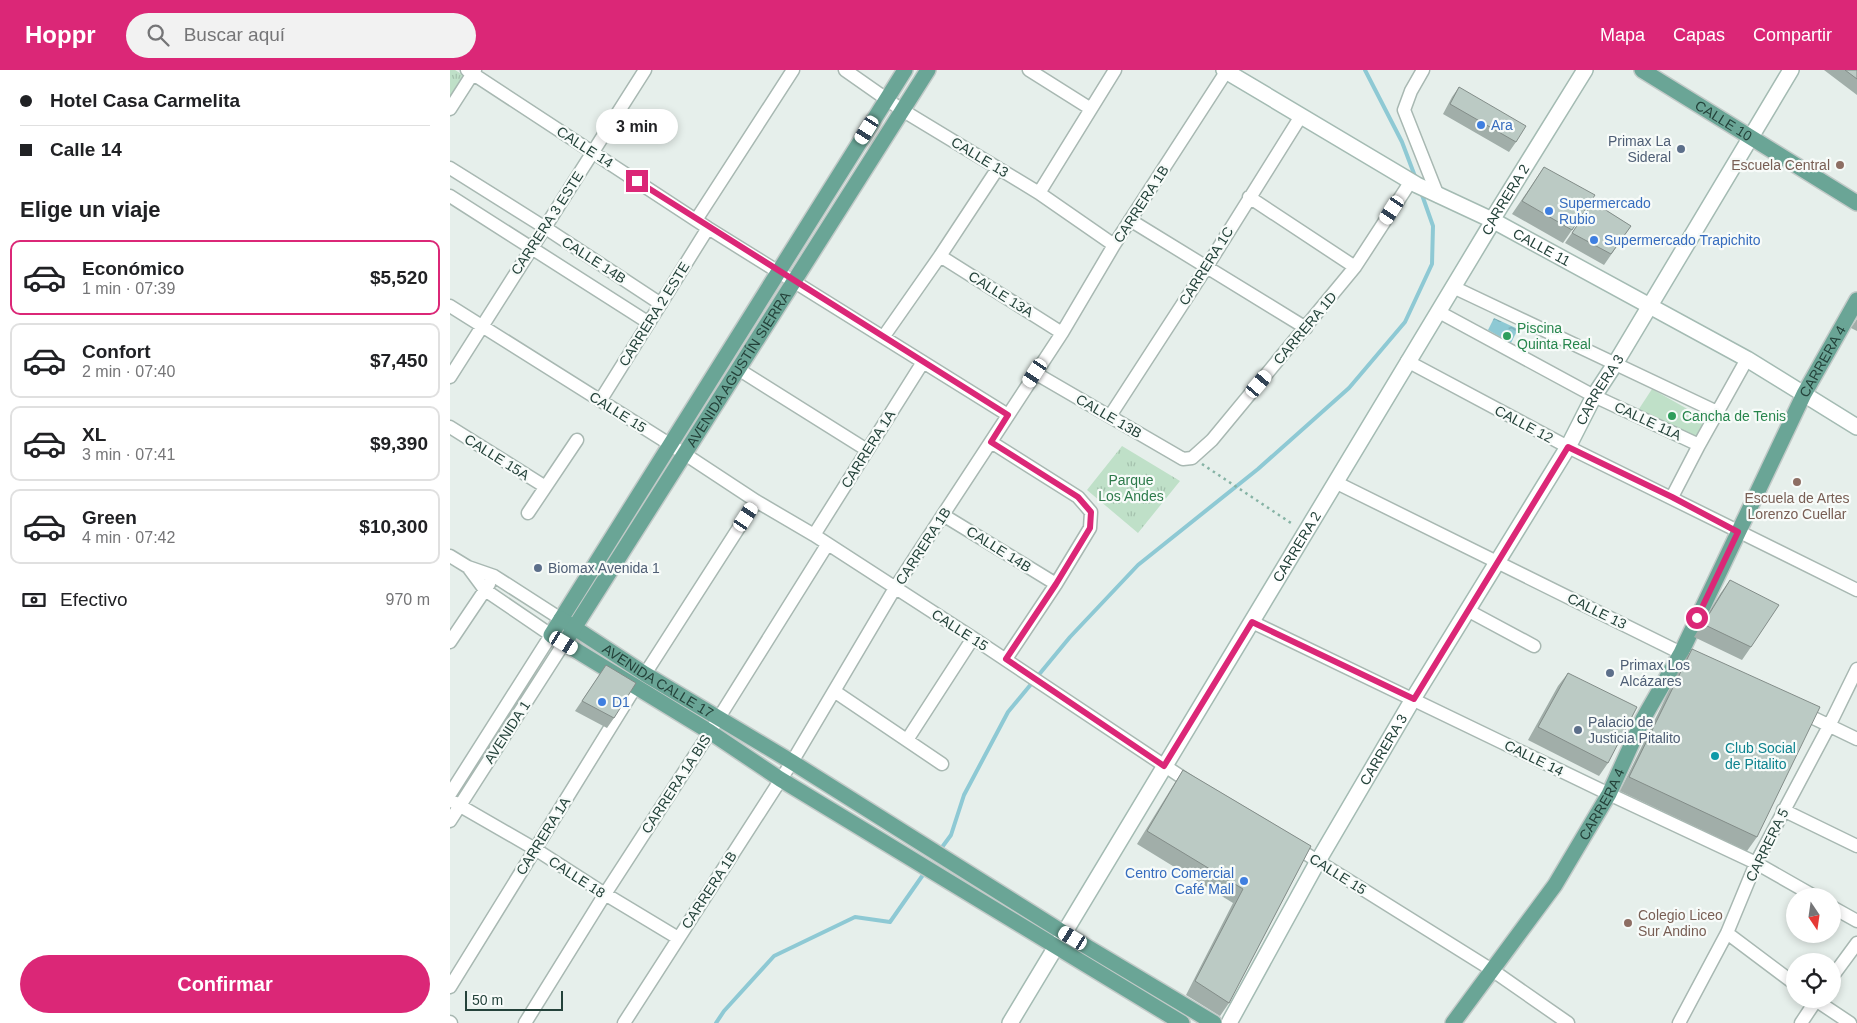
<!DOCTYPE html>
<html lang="es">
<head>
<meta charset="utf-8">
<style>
  body { margin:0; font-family:Helvetica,sans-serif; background:#f2f2f2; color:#202124; height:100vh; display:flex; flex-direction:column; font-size:19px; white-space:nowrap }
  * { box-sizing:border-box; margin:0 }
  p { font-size:16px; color:#757577 }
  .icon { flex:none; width:28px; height:28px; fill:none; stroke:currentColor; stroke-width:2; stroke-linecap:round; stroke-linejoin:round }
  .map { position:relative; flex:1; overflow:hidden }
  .sheet { display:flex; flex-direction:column; background:#fff; width:450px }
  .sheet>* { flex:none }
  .top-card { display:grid; align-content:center; height:110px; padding:0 20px; background:#fff }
  .needle { width:32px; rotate:167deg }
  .buttons { position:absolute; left:1336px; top:818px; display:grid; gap:10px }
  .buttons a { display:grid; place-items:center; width:55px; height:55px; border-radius:50%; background:#fff; box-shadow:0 2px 8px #0003; font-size:25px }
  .scale { position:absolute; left:15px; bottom:12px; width:98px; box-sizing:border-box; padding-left:5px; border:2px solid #24423a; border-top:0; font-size:14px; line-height:18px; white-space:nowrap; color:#24423a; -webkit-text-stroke:4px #f7fbf9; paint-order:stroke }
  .end { position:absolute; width:22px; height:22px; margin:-11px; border:6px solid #db2777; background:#fff; box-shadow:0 0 0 2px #fff }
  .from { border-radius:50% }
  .bubble { position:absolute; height:35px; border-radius:18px; background:#fff; box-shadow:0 2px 8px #0003; font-size:16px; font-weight:600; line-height:35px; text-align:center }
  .car { position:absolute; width:15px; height:30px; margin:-15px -8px; border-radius:6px; box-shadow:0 0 4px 1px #0007; background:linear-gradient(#fff 24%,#345 0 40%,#fff 0 76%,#345 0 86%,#fff 0) }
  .top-card b { display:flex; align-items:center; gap:18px; height:48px; font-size:19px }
  .top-card b+b { border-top:1px solid #e0e0e0 }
  .top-card i { width:12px; height:12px; background:#202124 }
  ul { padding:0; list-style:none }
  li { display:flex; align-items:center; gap:15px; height:75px; margin:0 10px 8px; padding:0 10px; border:2px solid #e0e0e0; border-radius:10px }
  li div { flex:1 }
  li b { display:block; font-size:19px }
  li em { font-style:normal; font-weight:600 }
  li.current { border-color:#db2777 }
  li>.icon { width:45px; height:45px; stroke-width:1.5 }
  h2 { padding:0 20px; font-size:22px; line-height:60px }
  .pay { display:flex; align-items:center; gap:12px; height:55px; padding:0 20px; font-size:19px }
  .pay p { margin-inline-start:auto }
  .button { display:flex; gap:10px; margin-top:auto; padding:10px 20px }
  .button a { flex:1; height:58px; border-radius:30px; background:#db2777; color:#fff; font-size:20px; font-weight:600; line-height:58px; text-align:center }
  header { display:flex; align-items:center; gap:30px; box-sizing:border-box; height:70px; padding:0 25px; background:#db2777; color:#fff }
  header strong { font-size:24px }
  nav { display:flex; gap:28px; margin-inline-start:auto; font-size:18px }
  .search { width:350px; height:45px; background:#f2f2f2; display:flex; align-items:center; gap:12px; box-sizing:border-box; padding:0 18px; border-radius:28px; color:#757577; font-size:19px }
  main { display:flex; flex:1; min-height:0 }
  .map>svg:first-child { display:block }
  .park { fill:url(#park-tufts) }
  .pitch { fill:#bfe0c8 }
  .water { fill:url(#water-ripples) }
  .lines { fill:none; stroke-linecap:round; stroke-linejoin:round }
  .stream { stroke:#8ec9d4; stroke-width:4 }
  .street-casing { stroke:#a8b8b2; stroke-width:15 }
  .secondary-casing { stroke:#a4bbb3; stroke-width:18 }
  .primary-casing { stroke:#c2cac8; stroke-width:18 }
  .path { stroke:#86b3a5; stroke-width:2.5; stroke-dasharray:2.5 4; stroke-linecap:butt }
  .street { stroke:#fff; stroke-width:12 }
  .secondary { stroke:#fff; stroke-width:15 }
  .primary { stroke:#6aa596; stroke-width:15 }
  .wall { fill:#a1aea9 }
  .building { fill:#bbcac4; stroke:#838d89 }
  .route { stroke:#db2777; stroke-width:6 }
  .shop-dot { fill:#3f7fe0; stroke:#f7fbf9; stroke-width:2 }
  .service-dot { fill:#5c6f8a; stroke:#f7fbf9; stroke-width:2 }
  .education-dot { fill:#8d6e63; stroke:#f7fbf9; stroke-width:2 }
  .leisure-dot { fill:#2e9e5b; stroke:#f7fbf9; stroke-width:2 }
  .culture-dot { fill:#0f9aa8; stroke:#f7fbf9; stroke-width:2 }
  .labels { text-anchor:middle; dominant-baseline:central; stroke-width:4.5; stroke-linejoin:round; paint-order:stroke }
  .street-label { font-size:14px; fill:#24423a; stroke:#f7fbf9 }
  .shop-label { font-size:14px; fill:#366cbe; stroke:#f7fbf9; text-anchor:start }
  .service-label { font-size:14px; fill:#4e5e75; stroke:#f7fbf9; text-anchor:start }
  .education-label { font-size:14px; fill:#785e54; stroke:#f7fbf9; text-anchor:end }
  .leisure-label { font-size:14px; fill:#27864d; stroke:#f7fbf9; text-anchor:start }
  .park-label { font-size:14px; fill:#2d7a4b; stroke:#f7fbf9 }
  .culture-label { font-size:14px; fill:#0d838f; stroke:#f7fbf9; text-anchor:start }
</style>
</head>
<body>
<header>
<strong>Hoppr</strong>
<div class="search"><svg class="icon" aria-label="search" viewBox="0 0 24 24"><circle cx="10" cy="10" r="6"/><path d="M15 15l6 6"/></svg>Buscar aquí</div>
<nav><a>Mapa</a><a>Capas</a><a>Compartir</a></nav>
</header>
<main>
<section class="sheet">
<div class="top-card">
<b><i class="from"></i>Hotel Casa Carmelita</b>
<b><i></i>Calle 14</b>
</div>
<h2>Elige un viaje</h2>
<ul>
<li class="current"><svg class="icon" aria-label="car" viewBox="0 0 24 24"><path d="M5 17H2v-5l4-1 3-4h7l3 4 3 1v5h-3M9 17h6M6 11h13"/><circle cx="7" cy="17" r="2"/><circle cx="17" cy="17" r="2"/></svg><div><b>Económico</b><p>1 min · 07:39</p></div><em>$5,520</em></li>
<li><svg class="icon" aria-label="car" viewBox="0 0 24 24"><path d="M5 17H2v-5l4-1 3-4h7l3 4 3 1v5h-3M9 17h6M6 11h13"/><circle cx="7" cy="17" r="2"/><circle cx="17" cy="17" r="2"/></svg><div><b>Confort</b><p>2 min · 07:40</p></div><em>$7,450</em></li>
<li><svg class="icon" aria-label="car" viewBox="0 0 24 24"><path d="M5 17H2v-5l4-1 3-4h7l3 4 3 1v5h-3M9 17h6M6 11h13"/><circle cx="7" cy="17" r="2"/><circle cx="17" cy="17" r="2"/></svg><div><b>XL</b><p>3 min · 07:41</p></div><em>$9,390</em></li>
<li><svg class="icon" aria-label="car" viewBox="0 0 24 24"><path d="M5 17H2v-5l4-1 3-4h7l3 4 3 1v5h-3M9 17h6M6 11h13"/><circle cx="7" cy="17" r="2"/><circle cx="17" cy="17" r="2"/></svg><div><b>Green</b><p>4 min · 07:42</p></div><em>$10,300</em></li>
</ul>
<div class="pay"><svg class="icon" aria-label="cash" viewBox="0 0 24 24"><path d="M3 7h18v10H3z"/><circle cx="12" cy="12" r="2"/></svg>Efectivo<p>970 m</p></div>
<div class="button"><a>Confirmar</a></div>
</section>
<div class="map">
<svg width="1407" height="953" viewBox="0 0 1407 953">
  <defs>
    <pattern id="park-tufts" width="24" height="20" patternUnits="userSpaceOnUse" patternTransform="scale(1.25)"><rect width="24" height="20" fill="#bfe0c8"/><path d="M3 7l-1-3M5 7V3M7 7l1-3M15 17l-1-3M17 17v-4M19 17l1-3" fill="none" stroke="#a4c1ad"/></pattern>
    <pattern id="water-ripples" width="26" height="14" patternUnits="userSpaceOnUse" patternTransform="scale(1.25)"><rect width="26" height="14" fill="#8ec9d4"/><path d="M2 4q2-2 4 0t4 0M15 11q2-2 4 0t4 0" fill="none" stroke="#74a5ad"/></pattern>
  </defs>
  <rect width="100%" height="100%" fill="#e6efeb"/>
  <path class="park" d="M0,0h5l10,6 -15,23z
    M672,376l58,35 -42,52 -51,-43z"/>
  <path class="pitch" d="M1202,319l55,31 -12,21 -58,-29z"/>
  <path class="water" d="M1044,248l24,11 -7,14 -23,-13z"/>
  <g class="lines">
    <path class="stream" d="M915,0l37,72 14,37
      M490,780l11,-15 13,-40 44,-83 62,-75 68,-72 120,-96 91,-81 56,-66 27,-58 1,-38 -12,-34
      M266,953l8,-12 50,-55 81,-39 35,5 35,-50"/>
    <g class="street-casing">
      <path id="street" d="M17,0l241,158 300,187
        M395,0l57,40 137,83 75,52
        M579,0l62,39
        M973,0l-12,21 -7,19 34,86
        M0,39l25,-39
        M0,98l94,59 117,77
        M589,123l76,-123
        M0,126l199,127
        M799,127l106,70
        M246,150l97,-150
        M680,150l176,108
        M490,186l122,77
        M1003,217l264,125
        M0,236l221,139 85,56 58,34 159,103 219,146
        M989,242l155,84 105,49
        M434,266l56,-80 58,-88
        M957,291l161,86 289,143
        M288,299l129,81
        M585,303l148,86 9,-1 20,-18 143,-173 56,-86
        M0,307l195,-307
        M150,331l108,-173
        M660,346l96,-148 95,-152
        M0,357l94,59
        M541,372l87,55 13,15 -1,16 -34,56 -50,75
        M887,413l352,174
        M1222,427l27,-52 48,-86
        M78,443l49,-73
        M493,445l113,69
        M364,465l109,-173
        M0,486l18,11 26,9 67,43
        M1017,540l67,36
        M802,552l357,172 147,69 58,33
        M0,572l39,-58
        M195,604l111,-173
        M384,621l108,73
        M1349,641l58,28
        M457,670l66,-102
        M0,724l101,-159 -66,-45 -17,-23
        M0,730l85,49 70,45 73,44
        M1333,740l74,36
        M0,751l114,-178
        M842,775l200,125 76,53
        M1382,837l25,14
        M1277,863l68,51
        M1382,907l25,-34
        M0,917l186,-301
        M1364,929l36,24
        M0,952l1,1
        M75,953l80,-129 105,-162 117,-187
        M174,953l168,-261 103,-174 167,-255 52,-88 112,-173
        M1229,953l48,-90 29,-70 73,-137 28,-57
        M1351,953l16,-24"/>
    </g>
    <g class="secondary-casing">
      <g id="secondary">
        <path id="s1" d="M774,0l193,115 75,35 255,139 110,68"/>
        <path id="s2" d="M560,953l480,-797 2,-6 93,-150"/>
        <path id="s3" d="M779,953l89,-162 95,-162 155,-252 26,-51 21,-32 176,-294"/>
      </g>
    </g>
    <g class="primary-casing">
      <g id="primary">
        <path d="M455,0l-354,565 159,97 70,47 402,244"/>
        <path id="s4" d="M1192,0l215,133"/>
        <path id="s5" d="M111,549l84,55 147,88 272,171 150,90"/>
        <path id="s6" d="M119,566l359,-566"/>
        <path id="s7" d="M1003,953l102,-138 54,-91 34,-75 38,-66 123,-259 53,-94"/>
      </g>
    </g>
    <path class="path" d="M752,394l92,61"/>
    <use href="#street" class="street"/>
    <use href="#secondary" class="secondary"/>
    <use href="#primary" class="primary"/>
  </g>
  <path class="wall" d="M1374,0h33v25z
    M1009,17l57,55 -7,10 -66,-38 9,-17z
    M1094,97l28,63 -9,13 -51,-29z
    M1143,132l38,24 -27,39 -39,-22z
    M1407,249v12l-6,-3z
    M1280,510l21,67 -9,13 -48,-23 26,-43z
    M1242,579l65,188 -10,14 -127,-60 63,-129z
    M156,595l8,53 -7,10 -32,-17z
    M1118,603l40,90 -9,13 -71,-36 30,-54z
    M733,700l128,76 -82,157 -9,13 -34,-21 47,-92 -96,-59 37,-60z"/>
  <path class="building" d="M1395,0h12v9z
    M1009,17l67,39 -10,16 -66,-38z
    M1094,97l51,28 -23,35 -50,-29z
    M1143,132l38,24 -20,28 -39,-21z
    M1280,510l49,25 -28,42 -48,-23z
    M1242,579l128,58 -63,130 -128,-60z
    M156,595l30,18 -22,35 -32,-17z
    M1118,603l69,34 -29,56 -70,-36z
    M733,700l128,76 -82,157 -34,-22 48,-92 -96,-58z"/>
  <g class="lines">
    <path class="route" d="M187,111l371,234 -17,27 87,55 13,15 -1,16 -34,56 -50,75 158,107 88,-144 162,77 154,-252 104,50 66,35 -41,86"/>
  </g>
  <g class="shop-dot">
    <circle cx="1031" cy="55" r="5"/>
    <circle cx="1099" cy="141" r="5"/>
    <circle cx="1144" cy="170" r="5"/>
    <circle cx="152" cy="632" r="5"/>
    <circle cx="794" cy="811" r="5"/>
  </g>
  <g class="service-dot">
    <circle cx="1231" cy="79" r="5"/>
    <circle cx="88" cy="498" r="5"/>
    <circle cx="1160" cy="603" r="5"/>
    <circle cx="1128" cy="660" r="5"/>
  </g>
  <g class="education-dot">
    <circle cx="1390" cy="95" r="5"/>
    <circle cx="1347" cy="412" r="5"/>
    <circle cx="1178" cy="853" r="5"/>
  </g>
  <g class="leisure-dot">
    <circle cx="1057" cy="266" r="5"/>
    <circle cx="1222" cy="346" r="5"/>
  </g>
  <circle class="culture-dot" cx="1265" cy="686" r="5"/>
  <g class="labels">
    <g class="street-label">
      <text stroke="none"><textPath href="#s4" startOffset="96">CALLE 10</textPath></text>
      <text transform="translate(135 77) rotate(33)">CALLE 14</text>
      <text transform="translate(530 87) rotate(31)">CALLE 13</text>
      <text stroke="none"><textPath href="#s2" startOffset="961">CARRERA 2</textPath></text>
      <text transform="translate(691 134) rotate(-57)">CARRERA 1B</text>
      <text transform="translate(97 153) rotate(-57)">CARRERA 3 ESTE</text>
      <text stroke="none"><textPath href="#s1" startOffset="364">CALLE 11</textPath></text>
      <text transform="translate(144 190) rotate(33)">CALLE 14B</text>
      <text transform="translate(756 196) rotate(-58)">CARRERA 1C</text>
      <text transform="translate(551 224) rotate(32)">CALLE 13A</text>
      <text transform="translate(204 244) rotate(-58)">CARRERA 2 ESTE</text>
      <text transform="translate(855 258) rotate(-50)">CARRERA 1D</text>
      <text stroke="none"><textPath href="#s7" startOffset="760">CARRERA 4</textPath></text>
      <text stroke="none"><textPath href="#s6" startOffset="316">AVENIDA AGUSTÍN SIERRA</textPath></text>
      <text stroke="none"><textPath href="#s3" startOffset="734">CARRERA 3</textPath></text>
      <text transform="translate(168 342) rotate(32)">CALLE 15</text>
      <text transform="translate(659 346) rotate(30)">CALLE 13B</text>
      <text transform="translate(1198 351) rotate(25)">CALLE 11A</text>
      <text transform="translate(1074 354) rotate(28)">CALLE 12</text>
      <text transform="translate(418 379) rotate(-58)">CARRERA 1A</text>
      <text transform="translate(47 387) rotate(32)">CALLE 15A</text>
      <text transform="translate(473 476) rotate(-57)">CARRERA 1B</text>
      <text stroke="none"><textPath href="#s2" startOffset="556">CARRERA 2</textPath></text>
      <text transform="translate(549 479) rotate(32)">CALLE 14B</text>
      <text transform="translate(1147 541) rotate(26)">CALLE 13</text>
      <text transform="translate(510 560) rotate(33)">CALLE 15</text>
      <text stroke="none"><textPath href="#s5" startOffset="115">AVENIDA CALLE 17</textPath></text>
      <text transform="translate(57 662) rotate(-57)">AVENIDA 1</text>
      <text stroke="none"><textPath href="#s3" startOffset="314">CARRERA 3</textPath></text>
      <text transform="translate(1084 688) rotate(26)">CALLE 14</text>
      <text transform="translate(226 714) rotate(-57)">CARRERA 1A BIS</text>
      <text stroke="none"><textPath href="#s7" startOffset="265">CARRERA 4</textPath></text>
      <text transform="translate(93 766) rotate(-58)">CARRERA 1A</text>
      <text transform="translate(1317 775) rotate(-64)">CARRERA 5</text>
      <text transform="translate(888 804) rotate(32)">CALLE 15</text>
      <text transform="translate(127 807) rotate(33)">CALLE 18</text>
      <text transform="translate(259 820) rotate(-57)">CARRERA 1B</text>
    </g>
    <g class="shop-label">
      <text x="1041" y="55">Ara</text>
      <text x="1109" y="133">Supermercado<tspan x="1109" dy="16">Rubio</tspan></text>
      <text x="1154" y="170">Supermercado Trapichito</text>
      <text x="162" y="632">D1</text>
      <text x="784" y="803" text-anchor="end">Centro Comercial<tspan x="784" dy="16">Café Mall</tspan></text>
    </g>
    <g class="service-label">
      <text x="1221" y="71" text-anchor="end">Primax La<tspan x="1221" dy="16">Sideral</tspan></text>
      <text x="98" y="498">Biomax Avenida 1</text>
      <text x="1170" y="595">Primax Los<tspan x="1170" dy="16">Alcázares</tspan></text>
      <text x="1138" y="652">Palacio de<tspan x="1138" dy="16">Justicia Pitalito</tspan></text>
    </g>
    <g class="education-label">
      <text x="1380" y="95">Escuela Central</text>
      <text x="1347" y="428" text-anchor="middle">Escuela de Artes<tspan x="1347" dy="16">Lorenzo Cuellar</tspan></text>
      <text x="1188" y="845" text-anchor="start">Colegio Liceo<tspan x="1188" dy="16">Sur Andino</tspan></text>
    </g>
    <g class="leisure-label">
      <text x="1067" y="258">Piscina<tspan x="1067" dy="16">Quinta Real</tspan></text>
      <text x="1232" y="346">Cancha de Tenis</text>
    </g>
    <g class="park-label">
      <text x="681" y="410">Parque<tspan x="681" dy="16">Los Andes</tspan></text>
    </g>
    <g class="culture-label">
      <text x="1275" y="678">Club Social<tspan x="1275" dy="16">de Pitalito</tspan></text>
    </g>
  </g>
</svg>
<div class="buttons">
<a><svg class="needle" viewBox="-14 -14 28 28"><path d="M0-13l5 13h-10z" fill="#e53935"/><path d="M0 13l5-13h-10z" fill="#757577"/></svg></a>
<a><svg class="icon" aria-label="locate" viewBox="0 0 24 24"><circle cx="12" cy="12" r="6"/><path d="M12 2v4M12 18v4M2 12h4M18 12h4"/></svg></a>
</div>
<div class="scale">50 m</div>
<i class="end from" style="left:1247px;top:548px"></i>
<i class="end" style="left:187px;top:111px"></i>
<div class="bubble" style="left:146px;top:39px;width:82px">3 min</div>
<i class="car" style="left:417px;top:60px;rotate:212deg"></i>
<i class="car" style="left:942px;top:140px;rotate:213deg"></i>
<i class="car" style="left:585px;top:303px;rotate:213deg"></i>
<i class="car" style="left:809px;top:314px;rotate:40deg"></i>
<i class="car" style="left:296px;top:447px;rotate:33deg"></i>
<i class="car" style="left:114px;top:573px;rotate:121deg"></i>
<i class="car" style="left:623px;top:868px;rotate:301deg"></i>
</div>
</main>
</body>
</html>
